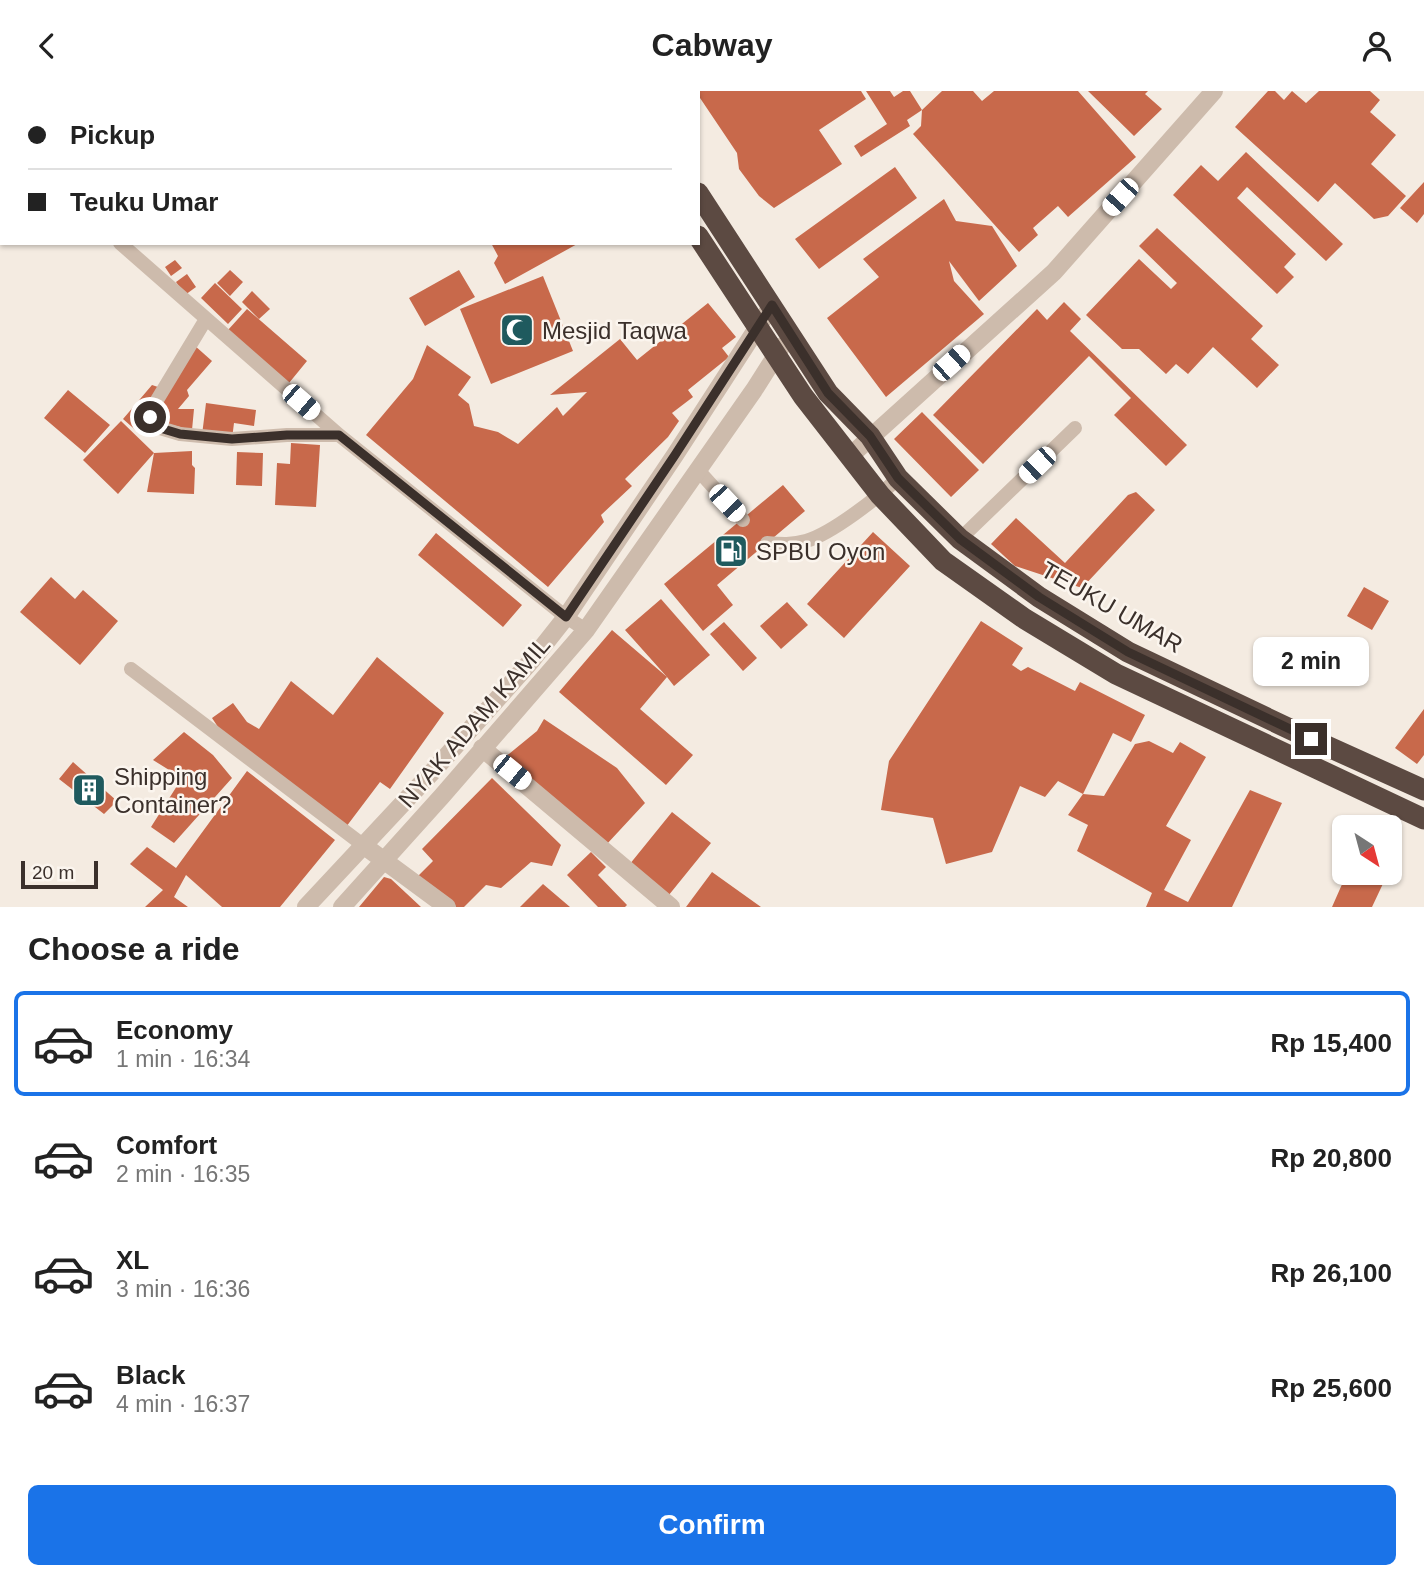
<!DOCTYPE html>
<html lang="en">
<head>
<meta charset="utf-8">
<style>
  body { margin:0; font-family:Helvetica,sans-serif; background:#f6f6f6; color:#222; height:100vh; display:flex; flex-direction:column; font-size:26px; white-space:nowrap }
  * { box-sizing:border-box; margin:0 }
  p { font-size:23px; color:#767676 }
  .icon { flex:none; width:38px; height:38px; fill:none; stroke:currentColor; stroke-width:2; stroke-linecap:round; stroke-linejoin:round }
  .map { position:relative; height:816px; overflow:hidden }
  .details { display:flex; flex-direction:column; background:#fff; flex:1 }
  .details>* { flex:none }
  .banner { position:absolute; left:0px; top:0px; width:700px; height:154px; box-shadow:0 2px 5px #0004; display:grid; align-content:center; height:154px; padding:0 28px; background:#fff }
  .needle { width:46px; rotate:144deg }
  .tools { position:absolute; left:1332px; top:724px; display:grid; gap:14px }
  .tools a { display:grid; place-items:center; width:70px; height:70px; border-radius:10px; background:#fff; box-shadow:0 2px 5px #0004; font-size:35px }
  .scale { position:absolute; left:21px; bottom:18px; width:77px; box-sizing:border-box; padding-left:7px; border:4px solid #3b302b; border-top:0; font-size:19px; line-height:24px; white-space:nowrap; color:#3b302b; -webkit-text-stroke:5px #fbf5ee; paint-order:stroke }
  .end { position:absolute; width:32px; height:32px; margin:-16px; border:9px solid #3b302b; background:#fff; box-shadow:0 0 0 4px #fff }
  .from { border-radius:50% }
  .bubble { position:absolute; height:49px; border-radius:10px; background:#fff; box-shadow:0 2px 5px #0004; font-size:23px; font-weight:800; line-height:49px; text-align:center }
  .car { position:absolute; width:21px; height:42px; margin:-21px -10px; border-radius:9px; box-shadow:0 0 5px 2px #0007; background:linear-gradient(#fff 24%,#345 0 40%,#fff 0 76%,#345 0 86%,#fff 0) }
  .banner b { display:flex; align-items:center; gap:24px; height:66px; font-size:26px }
  .banner b+b { border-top:2px solid #e0e0e0 }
  .banner i { width:18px; height:18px; background:#222 }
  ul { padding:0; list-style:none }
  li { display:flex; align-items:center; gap:21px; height:105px; margin:0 14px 10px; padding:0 14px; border:4px solid transparent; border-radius:10px }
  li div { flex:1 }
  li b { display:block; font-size:26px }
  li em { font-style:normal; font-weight:800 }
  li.active { border-color:#1a73e8 }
  li>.icon { width:63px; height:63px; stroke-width:1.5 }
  h2 { padding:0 28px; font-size:32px; line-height:84px }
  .button { display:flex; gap:14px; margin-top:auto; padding:14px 28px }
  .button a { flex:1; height:80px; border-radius:10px; background:#1a73e8; color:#fff; font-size:28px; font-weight:800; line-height:80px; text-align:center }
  header { display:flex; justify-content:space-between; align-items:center; height:91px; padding:0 28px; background:#fff; font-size:32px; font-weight:800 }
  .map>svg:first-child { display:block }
  .building { fill:#c8694b }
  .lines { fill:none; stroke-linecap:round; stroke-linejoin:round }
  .lane { stroke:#cdbbac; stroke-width:14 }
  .street { stroke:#cdbbac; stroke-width:18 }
  .highway { stroke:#5c4a42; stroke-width:21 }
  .route { stroke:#3b302b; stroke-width:9 }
  .labels { text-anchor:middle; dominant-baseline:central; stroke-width:5; stroke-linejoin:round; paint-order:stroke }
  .poi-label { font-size:24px; fill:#3b302b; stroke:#fbf5ee; text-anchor:start }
  .street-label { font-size:24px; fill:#3b302b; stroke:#fbf5ee }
</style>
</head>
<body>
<header><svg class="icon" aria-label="back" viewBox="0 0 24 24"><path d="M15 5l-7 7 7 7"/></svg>Cabway<svg class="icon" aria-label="person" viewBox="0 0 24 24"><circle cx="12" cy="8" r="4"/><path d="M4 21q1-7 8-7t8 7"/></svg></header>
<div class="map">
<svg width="1424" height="816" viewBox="0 0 1424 816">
  <rect width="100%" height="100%" fill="#f4ebe1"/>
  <path class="building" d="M698,0h163l5,8 -47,31 23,34 -68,44 -15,-12 -20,-27 -2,-16 -39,-58z
    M866,0h24l4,6 9,-6h7l12,19 20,-19h31l9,10 12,-10h84l58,66 -68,60 -10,-11 -25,22 5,7 -19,17 -106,-118 8,-8 1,-16 -15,10 3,6 -49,31 -7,-11 33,-22z
    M1088,0h60l-3,3 17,15 -28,27z
    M1268,0h7l9,9 8,-9 14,12 13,-12h51l10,9 -10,12 26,23 -25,29 35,32 -18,20 -14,3 -39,-36 -17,19 -83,-75z
    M1246,61l97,92 -17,17 -79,-74 -10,11 59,56 -12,13 10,10 -17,17 -104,-99 28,-30 17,16z
    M895,76l22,31 -98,71 -24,-30z
    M1424,91v32l-7,9 -17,-15z
    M944,108l12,22 36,5 25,40 -38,35 -30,-40 5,20 30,33 -98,83 -59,-79 52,-41 -16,-18z
    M1157,137l106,98 -12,13 28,26 -22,23 -44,-41 -25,27 -12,-10 -10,10 -27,-25h-17l-36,-34 53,-56 32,30 6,-6 -38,-37z
    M491,152h88l-74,41 -11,-21 4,-7z
    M175,169l7,8 -11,8 -6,-9z
    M230,179l13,12 -13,14 -13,-13z
    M459,179l16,27 -50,29 -16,-28z
    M187,183l9,13 -11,8 -9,-13z
    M543,185l30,75 -82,33 -31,-75z
    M215,192l27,26 -14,15 -27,-26z
    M252,200l18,18 -11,10 -17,-17z
    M1064,211l17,17 -11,12 117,114 -21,21 -52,-51 17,-17 -42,-42 -106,108 -50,-49 104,-106 10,11z
    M708,212l28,34 -14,11 7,9 -41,33 5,7 -21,16 7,8 -11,16 -43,42 7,7 -31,29 3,7 -56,65 -182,-152 47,-56 14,-34 44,32 -13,18 11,9 5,22 24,6 20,12 39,-37 6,9 24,-24 -37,3 70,-56 17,21z
    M247,218l60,52 -18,22 -61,-53z
    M194,254l18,16 -25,29 2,6 -11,13h16l-2,21 -40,-10 -12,14 -17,-15 29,-34 6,2z
    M68,299l42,35 -25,28 -41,-35z
    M206,312l50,7 -2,16 -20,-3 -2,16 -30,-4z
    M922,321l57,58 -28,27 -57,-58z
    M121,330l33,32 -36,41 -35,-34z
    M291,352l29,2 -4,62 -41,-2 2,-42 13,1z
    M192,360v14l3,3 -1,26 -47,-2 7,-39z
    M237,361l26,1 -1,33 -26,-1z
    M783,394l22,26 -88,74 16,20 -30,26 -39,-47z
    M1136,401l19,18 -73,78 -67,-22 -24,-22 25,-26 49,45 63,-68z
    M873,441l37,34 -66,72 -37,-34z
    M436,442l86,72 -19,22 -85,-72z
    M51,486l24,22 8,-9 35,31 -38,44 -60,-53z
    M1364,496l25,14 -17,29 -25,-14z
    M661,508l49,56 -36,31 -7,-9 -27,32 53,46 -27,30 -107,-93 53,-62 55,47 -42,-47z
    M787,511l21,23 -27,24 -21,-23z
    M981,530l42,27 -11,17 9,6 7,-4 47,24 5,-9 65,33 -14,27 -18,-9 -30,61 -25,-13 -13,16 -25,-11 -28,66 -46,12 -13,-46 -52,-8 8,-49z
    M724,531l33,36 -14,13 -33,-37z
    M377,566l67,56 -54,76 -10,-7 -34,45 -122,-91 -12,-18 21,-15 14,19 12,7 32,-48 42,34z
    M1424,618v46l-7,9 -22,-16z
    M544,628l73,49 28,35 -39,42 -107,-83 38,-31z
    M184,641l29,23 19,23 -58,65 -23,-16 31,-49 -29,-18z
    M1149,650l24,12 7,-11 26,15 -40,69 25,14 -27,50 24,12 62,-112 32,13 -50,104h-86l6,-14 -75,-42 11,-26 -20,-10 15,-21 21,2 31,-52z
    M73,671l44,39 -13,13 -45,-35z
    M247,680l88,69 -55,67h-58l-36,-32 -12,22 14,10h-43l18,-17 -33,-26 17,-17 29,21z
    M492,687l69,67 -9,21 -21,-4 -30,26 -15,-3 -22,22h-14l-32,-31 15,-15 -11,-12z
    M672,721l39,31 -47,58 -39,-31z
    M1390,755l9,5 -9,19z
    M591,761l15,15 -8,8 29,30 -2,2h-27l-31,-32z
    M712,781l49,35h-75z
    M1347,782h41l-16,34h-40z
    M384,786l7,2 30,28h-62z
    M543,793l27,23h-50z"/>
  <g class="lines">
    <path class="lane" d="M0,39l2,1
      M120,152l219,192
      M206,228l-55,91 -1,7 10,11 20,6 52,5 55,-4h52l227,182 20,13
      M697,378l46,51
      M960,448l115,-111
      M767,452c13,1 26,2 39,-2 25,-7 73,-44 92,-63
      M131,578l232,176"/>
    <path class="street" d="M849,366l205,-185 160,-181
      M482,657l189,159
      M363,754l84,62
      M306,816l128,-137 98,-110 34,-43 109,-162 97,-150
      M342,816l100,-111 144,-166 168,-240 28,-44"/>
    <path class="highway" d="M603,0l1,2
      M631,0l1,2
      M698,102l130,200 42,43 28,42 62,61 79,58 89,55 183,87 113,51
      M698,145l105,160 77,99 63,66 82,58 91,55 308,145"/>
  </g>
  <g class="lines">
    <path class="route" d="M150,326l10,11 20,6 52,5 55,-4h52l227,182 109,-162 97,-150 56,88 42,43 28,42 62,61 79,58 89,55 183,87"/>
  </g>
  <defs>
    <g id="mosque-square" transform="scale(1.75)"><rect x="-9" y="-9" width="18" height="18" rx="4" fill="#1f5a5e" stroke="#fbf5ee"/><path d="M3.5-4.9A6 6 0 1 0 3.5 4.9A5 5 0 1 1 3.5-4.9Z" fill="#fff"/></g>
    <g id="fuel-square" transform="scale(1.75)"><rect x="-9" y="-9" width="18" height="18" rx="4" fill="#1f5a5e" stroke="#fbf5ee"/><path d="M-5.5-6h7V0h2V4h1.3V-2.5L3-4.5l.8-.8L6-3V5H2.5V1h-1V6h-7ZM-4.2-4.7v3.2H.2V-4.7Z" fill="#fff"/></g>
    <g id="building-square" transform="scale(1.75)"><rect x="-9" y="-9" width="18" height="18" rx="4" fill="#1f5a5e" stroke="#fbf5ee"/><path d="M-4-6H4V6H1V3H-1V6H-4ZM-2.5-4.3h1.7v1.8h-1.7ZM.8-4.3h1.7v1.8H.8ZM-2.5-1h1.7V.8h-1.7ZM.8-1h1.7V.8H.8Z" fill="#fff"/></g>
  </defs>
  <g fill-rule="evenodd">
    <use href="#mosque-square" x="517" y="239"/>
    <use href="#fuel-square" x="731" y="460"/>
    <use href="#building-square" x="89" y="699"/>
  </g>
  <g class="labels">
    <g class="poi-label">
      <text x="542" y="239">Mesjid Taqwa</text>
      <text x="756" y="460">SPBU Oyon</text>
      <text x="114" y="685">Shipping<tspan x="114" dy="28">Container?</tspan></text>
    </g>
    <g class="street-label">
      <text transform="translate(1112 516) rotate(30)">TEUKU UMAR</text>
      <text transform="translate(474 631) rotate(-49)">NYAK ADAM KAMIL</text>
    </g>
  </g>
</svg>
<div class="tools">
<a><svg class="needle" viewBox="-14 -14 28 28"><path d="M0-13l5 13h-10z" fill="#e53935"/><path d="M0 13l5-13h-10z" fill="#767676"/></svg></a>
</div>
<div class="scale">20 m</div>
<i class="end from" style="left:150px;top:326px"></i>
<i class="end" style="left:1311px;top:648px"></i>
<div class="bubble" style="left:1253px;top:546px;width:116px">2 min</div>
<i class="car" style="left:1120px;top:106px;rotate:222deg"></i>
<i class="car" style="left:951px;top:272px;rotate:48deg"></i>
<i class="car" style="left:301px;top:311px;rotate:131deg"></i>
<i class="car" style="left:1037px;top:374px;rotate:226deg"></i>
<i class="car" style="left:727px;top:412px;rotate:137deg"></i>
<i class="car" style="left:512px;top:681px;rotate:129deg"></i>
<div class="banner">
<b><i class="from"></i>Pickup</b>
<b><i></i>Teuku Umar</b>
</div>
</div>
<section class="details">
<h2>Choose a ride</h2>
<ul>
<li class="active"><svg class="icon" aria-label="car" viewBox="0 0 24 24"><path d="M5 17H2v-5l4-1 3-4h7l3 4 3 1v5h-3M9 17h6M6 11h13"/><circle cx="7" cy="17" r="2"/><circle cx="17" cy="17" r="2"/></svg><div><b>Economy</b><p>1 min · 16:34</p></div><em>Rp 15,400</em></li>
<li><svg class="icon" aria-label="car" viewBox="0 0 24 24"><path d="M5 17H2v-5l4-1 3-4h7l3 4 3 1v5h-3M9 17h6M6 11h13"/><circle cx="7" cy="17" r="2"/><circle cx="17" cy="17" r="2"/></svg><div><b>Comfort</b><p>2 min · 16:35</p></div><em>Rp 20,800</em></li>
<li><svg class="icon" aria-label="car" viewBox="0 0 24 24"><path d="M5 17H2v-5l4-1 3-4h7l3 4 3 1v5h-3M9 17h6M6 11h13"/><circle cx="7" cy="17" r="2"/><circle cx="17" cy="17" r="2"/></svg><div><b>XL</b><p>3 min · 16:36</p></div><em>Rp 26,100</em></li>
<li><svg class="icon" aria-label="car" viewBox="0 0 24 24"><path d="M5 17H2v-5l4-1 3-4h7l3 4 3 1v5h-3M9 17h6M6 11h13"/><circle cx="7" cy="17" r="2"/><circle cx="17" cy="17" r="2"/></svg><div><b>Black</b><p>4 min · 16:37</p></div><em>Rp 25,600</em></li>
</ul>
<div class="button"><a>Confirm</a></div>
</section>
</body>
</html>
